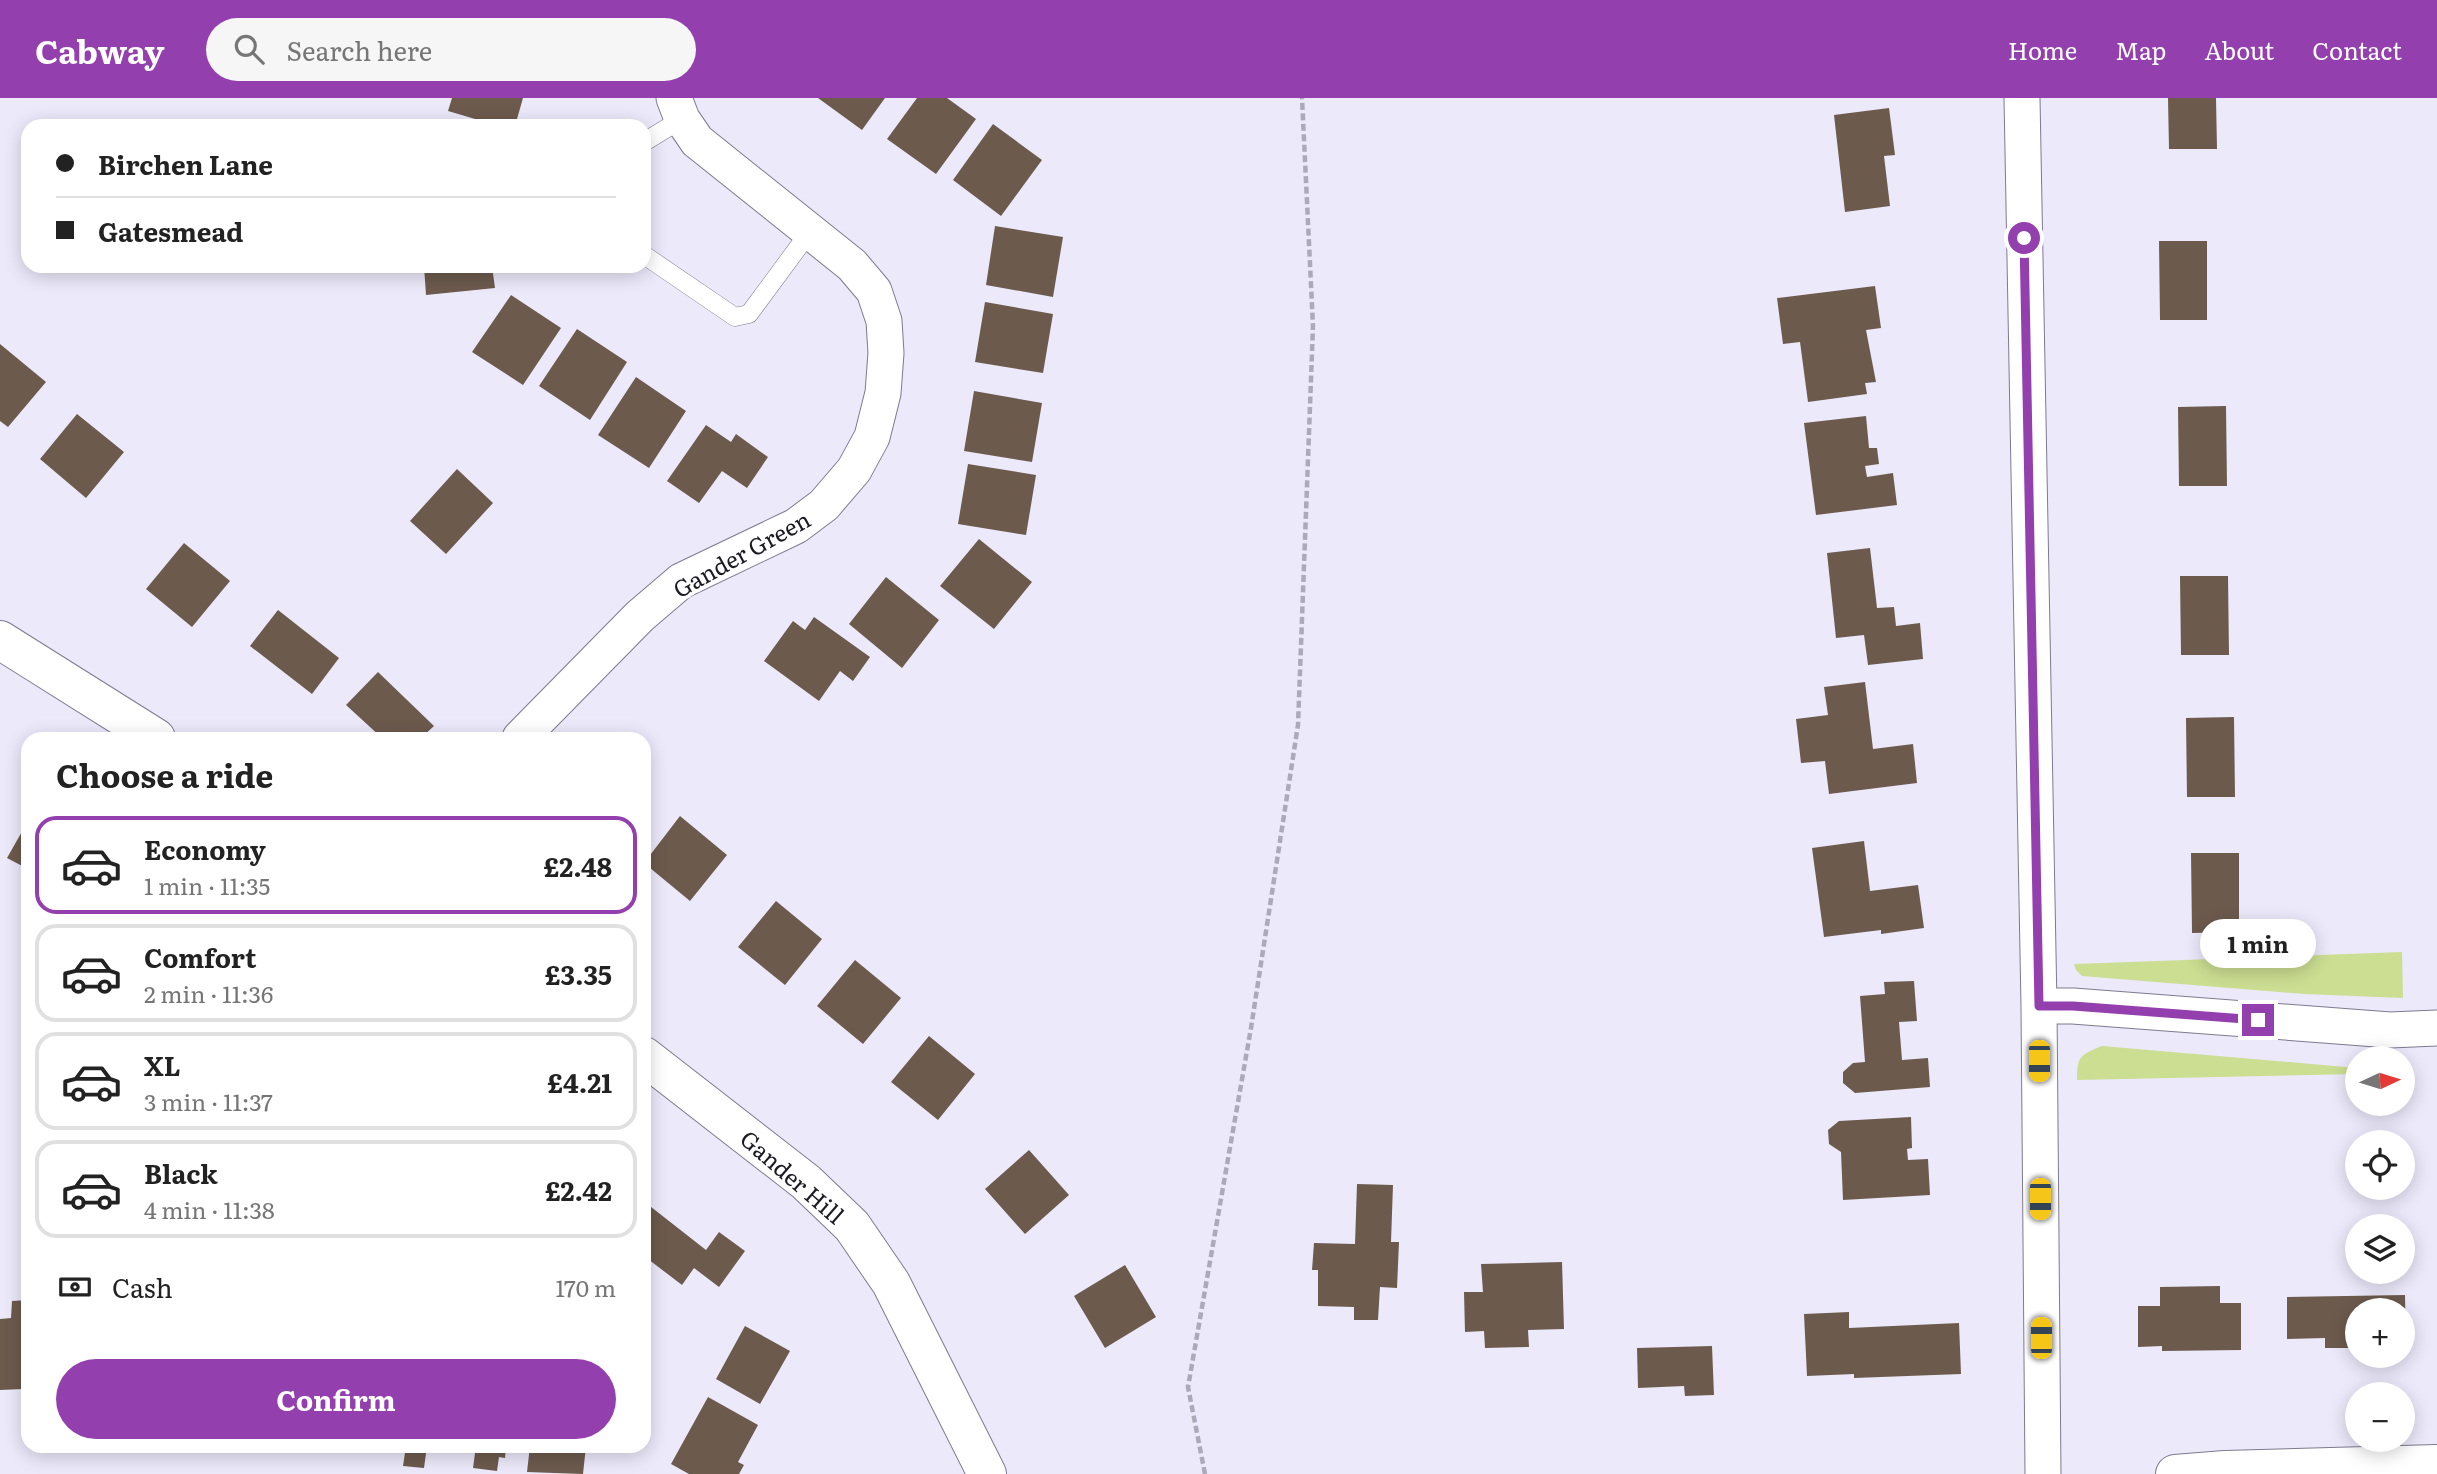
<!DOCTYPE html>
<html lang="en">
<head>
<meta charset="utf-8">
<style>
  body { margin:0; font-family:Literata,serif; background:#f6f6f6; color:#222; height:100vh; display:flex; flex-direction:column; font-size:26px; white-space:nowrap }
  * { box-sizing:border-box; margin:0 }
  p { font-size:23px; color:#767676 }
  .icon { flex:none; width:38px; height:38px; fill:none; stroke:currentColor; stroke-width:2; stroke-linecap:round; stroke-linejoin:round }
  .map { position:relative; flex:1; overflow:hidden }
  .panel { position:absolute; left:21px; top:634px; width:630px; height:721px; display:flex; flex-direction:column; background:#fff; border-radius:21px; box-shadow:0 4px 18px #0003 }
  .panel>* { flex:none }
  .guide { position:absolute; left:21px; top:21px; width:630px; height:154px; border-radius:21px; box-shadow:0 4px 18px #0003; display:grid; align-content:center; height:154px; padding:0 35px; background:#fff }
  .needle { width:46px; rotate:86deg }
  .fabs { position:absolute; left:2345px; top:948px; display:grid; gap:14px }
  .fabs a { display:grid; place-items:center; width:70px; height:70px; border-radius:50%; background:#fff; box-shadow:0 4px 18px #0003; font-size:35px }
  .end { position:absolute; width:32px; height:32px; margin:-16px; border:9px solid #933fad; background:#fff; box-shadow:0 0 0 4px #fff }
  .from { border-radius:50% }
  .bubble { position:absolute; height:49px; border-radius:24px; background:#fff; box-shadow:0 4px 18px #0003; font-size:23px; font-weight:700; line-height:49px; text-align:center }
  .car { position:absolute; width:21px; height:42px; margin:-21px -10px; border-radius:9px; box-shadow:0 0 5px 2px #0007; background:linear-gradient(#f5c518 24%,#345 0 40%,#f5c518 0 76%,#345 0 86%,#f5c518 0) }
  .guide b { display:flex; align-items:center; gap:24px; height:66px; font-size:26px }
  .guide b+b { border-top:2px solid #e0e0e0 }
  .guide i { width:18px; height:18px; background:#222 }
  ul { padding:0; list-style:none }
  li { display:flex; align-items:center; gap:21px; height:98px; margin:0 14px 10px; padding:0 21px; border:4px solid #e0e0e0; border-radius:21px }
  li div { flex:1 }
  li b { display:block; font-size:26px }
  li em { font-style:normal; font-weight:700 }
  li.on { border-color:#933fad }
  li>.icon { width:63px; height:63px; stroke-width:1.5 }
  h2 { padding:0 35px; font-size:32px; line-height:84px }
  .pay { display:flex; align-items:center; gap:18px; height:77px; padding:0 35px; font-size:26px }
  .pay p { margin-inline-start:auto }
  .primary-button { display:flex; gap:14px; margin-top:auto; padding:14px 35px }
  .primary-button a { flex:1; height:80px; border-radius:42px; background:#933fad; color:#fff; font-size:28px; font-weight:700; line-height:80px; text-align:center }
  header { display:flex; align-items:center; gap:42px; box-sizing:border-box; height:98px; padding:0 35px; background:#933fad; color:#fff }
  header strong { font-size:33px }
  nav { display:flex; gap:38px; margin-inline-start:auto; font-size:24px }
  .search { width:490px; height:63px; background:#f6f6f6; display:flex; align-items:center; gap:18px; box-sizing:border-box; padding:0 24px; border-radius:38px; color:#767676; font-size:26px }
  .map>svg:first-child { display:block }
  .green { fill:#ccde92 }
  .building { fill:#6c5a4d }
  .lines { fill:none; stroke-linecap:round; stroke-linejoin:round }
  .lane-casing { stroke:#7e7a8f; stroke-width:19 }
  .street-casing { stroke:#7e7a8f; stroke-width:37 }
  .secondary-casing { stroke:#7e7a8f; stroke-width:40 }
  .path { stroke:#aca9b8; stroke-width:4.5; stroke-dasharray:7 3.5; stroke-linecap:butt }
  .lane { stroke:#fff; stroke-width:18 }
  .street { stroke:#fff; stroke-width:35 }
  .secondary { stroke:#fff; stroke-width:38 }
  .route { stroke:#933fad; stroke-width:9 }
  .labels { text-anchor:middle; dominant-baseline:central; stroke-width:7; stroke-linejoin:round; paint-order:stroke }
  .street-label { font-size:23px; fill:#1b1921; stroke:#fff }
</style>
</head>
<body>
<header>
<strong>Cabway</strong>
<div class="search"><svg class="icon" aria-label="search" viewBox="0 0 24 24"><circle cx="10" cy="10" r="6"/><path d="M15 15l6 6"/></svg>Search here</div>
<nav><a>Home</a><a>Map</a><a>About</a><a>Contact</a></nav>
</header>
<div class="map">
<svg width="2437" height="1376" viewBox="0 0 2437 1376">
  <rect width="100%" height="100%" fill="#ece9fb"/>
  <path class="green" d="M2402,854l1,46 -99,-4 -222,-18 -6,-6 -2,-6z
    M2102,948l255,22v6l-280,6c0,-24 3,-25 25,-34z"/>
  <path class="building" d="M452,0h71l-8,28h-16l-51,-15z
    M818,0h67l-23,32z
    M917,0h30l29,21 -40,55 -49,-35z
    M2168,0h48l1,51h-48z
    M1889,10l6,47 -11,1 6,50 -45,6 -11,-97z
    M993,26l49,36 -41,56 -48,-36z
    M995,128l68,11 -10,60 -67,-12z
    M2159,143h48v79h-47z
    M424,168h68l3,22 -69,7z
    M1875,188l6,42 -15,2 10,52 -11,1 2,11 -59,8 -8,-60 -17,2 -6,-46z
    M511,197l50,33 -38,57 -51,-33z
    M985,204l68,12 -10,59 -68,-11z
    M577,231l50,33 -37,58 -51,-34z
    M0,246l46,38 -38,45 -8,-6z
    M636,279l50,34 -37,57 -51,-33z
    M974,293l68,12 -10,59 -68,-11z
    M2226,308l1,80h-48l-1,-79z
    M77,316l47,38 -38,46 -46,-39z
    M1866,318l3,32h8l2,16 -14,2 2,11 26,-4 4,32 -81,10 -12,-92z
    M706,327l25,17 5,-8 32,23 -21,31 -25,-17 -23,32 -32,-22z
    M968,366l68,11 -10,60 -68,-11z
    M457,371l36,34 -47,51 -36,-33z
    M979,441l53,43 -38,47 -54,-43z
    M184,445l46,38 -38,46 -46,-38z
    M1870,450l7,60 17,-1 2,19 24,-3 3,36 -55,6 -4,-30 -28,3 -9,-85z
    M2180,478h48l1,79h-48z
    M886,479l53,43 -37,48 -53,-44z
    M278,512l61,48 -27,36 -62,-48z
    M814,519l56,40 -17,24 -13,-10 -21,30 -55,-40 29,-40 12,9z
    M378,574l56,54 -13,12h-39l-36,-33z
    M1865,584l8,67 40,-5 4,39 -88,11 -4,-33 -24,2 -5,-44 32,-4 -4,-28z
    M2234,619l1,80h-48l-1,-79z
    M680,718l47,39 -37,46 -46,-38z
    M28,723v48l-21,-11z
    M1864,743l6,50 48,-6 6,43 -43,6v-4l-57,7 -12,-89z
    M2191,755h48v79l-47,1z
    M776,803l46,38 -37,46 -47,-38z
    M855,862l46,38 -38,46 -46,-38z
    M1914,883l3,40 -18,1 3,38 26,-2 2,29 -75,6 -12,-10v-11l10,-9 12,-1 -5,-66 25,-2 -1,-12z
    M929,938l46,38 -37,46 -47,-38z
    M1911,1019l1,31 -5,1 1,11 20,-1 2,36 -87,5 -2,-48 -12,-8 -1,-14 11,-9z
    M1029,1052l40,45 -44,39 -40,-45z
    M1357,1086l36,1 -2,57h8l-2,46 -17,-1 -2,33h-24v-13l-36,-1v-36h-6l2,-27 41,1z
    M646,1105l60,47 13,-18 26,19 -26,36 -25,-19 -12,17 -38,-29z
    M1562,1164l2,67 -36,1 1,17 -44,1 -1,-17 -19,1 -1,-40h19l-2,-28z
    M1125,1167l31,52 -51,31 -31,-52z
    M2220,1188v17h21v47l-79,1v-5l-24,1v-41h22v-19z
    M2405,1197l1,52h-3v-36h-46v37h-32v-10l-38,1v-42z
    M28,1202v58l-5,1v30l-23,1v-71l11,-1 1,-17z
    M1849,1214v16l110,-5 2,51 -107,4v-4l-47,2 -3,-62z
    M745,1228l45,25 -30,53 -44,-25z
    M1712,1248l2,49 -29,1 -1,-10 -46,2 -1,-40z
    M708,1299l50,28 -20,37 6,3 -5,9h-50l-18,-10z
    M350,1348h38l-1,6z
    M406,1348h21l-3,22 -21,-2z
    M431,1348h75l-1,12 -6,-1 -2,14 -24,-3 2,-15z
    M530,1348h56l-3,28 -56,-2z"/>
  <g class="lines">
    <g class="lane-casing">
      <path id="lane" d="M644,44l38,-23
        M644,157l91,62 14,-3 62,-84"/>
    </g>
    <g class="street-casing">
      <path id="street" d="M2022,0l17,908 4,468
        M520,640l120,-122 41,-35 115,-55 28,-21 30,-35 18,-33 11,-44 3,-40 -2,-32 -10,-30 -22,-26 -155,-124 -15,-22 -8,-21
        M2039,908h34l317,24 47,-2"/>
    </g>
    <g class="secondary-casing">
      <path id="secondary" d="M0,542l156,98
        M644,958l162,126 46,44 39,57 96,191
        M2175,1376l50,-4 212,-6"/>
    </g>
    <path class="path" d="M1205,1376l-17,-87 63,-359 47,-303 15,-399 -11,-228"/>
    <use href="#lane" class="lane"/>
    <use href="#street" class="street"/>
    <use href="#secondary" class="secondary"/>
  </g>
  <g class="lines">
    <path class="route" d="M2024,140l15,768h34l185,14"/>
  </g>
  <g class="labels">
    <g class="street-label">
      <text transform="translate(741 455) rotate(-29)">Gander Green</text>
      <text transform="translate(793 1078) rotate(41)">Gander Hill</text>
    </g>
  </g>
</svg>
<div class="fabs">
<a><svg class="needle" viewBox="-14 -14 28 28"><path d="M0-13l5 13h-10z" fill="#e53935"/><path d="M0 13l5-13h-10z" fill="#767676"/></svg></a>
<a><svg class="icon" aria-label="locate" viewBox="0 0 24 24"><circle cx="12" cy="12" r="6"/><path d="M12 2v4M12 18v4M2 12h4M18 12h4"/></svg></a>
<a><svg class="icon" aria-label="layers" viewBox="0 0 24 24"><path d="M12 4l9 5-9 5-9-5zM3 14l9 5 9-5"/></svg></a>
<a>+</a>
<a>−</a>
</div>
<i class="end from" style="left:2024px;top:140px"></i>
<i class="end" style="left:2258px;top:922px"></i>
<div class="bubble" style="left:2200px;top:821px;width:116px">1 min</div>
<i class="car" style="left:2039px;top:963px;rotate:180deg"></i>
<i class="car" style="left:2040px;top:1101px;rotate:180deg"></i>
<i class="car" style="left:2041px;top:1240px;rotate:0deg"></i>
<div class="guide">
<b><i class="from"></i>Birchen Lane</b>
<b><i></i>Gatesmead</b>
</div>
<section class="panel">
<h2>Choose a ride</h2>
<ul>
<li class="on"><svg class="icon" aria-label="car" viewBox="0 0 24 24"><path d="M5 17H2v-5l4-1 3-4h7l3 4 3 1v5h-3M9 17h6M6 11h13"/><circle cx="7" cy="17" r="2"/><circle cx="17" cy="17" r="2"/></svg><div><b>Economy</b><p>1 min · 11:35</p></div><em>£2.48</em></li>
<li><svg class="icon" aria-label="car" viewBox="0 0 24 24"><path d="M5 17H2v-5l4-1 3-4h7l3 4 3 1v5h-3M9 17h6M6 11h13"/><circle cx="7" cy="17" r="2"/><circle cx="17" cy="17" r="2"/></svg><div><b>Comfort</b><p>2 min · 11:36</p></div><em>£3.35</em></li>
<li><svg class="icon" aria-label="car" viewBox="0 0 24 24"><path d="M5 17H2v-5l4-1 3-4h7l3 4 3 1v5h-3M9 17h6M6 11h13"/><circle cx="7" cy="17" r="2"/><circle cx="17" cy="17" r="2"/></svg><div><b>XL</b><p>3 min · 11:37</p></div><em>£4.21</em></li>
<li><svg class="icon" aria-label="car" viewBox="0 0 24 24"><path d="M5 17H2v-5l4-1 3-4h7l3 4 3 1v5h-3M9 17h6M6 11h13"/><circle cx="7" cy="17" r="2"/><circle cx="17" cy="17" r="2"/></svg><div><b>Black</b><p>4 min · 11:38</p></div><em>£2.42</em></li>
</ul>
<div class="pay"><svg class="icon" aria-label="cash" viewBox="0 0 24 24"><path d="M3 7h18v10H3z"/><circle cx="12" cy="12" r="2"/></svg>Cash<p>170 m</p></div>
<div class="primary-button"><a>Confirm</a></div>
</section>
</div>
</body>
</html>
